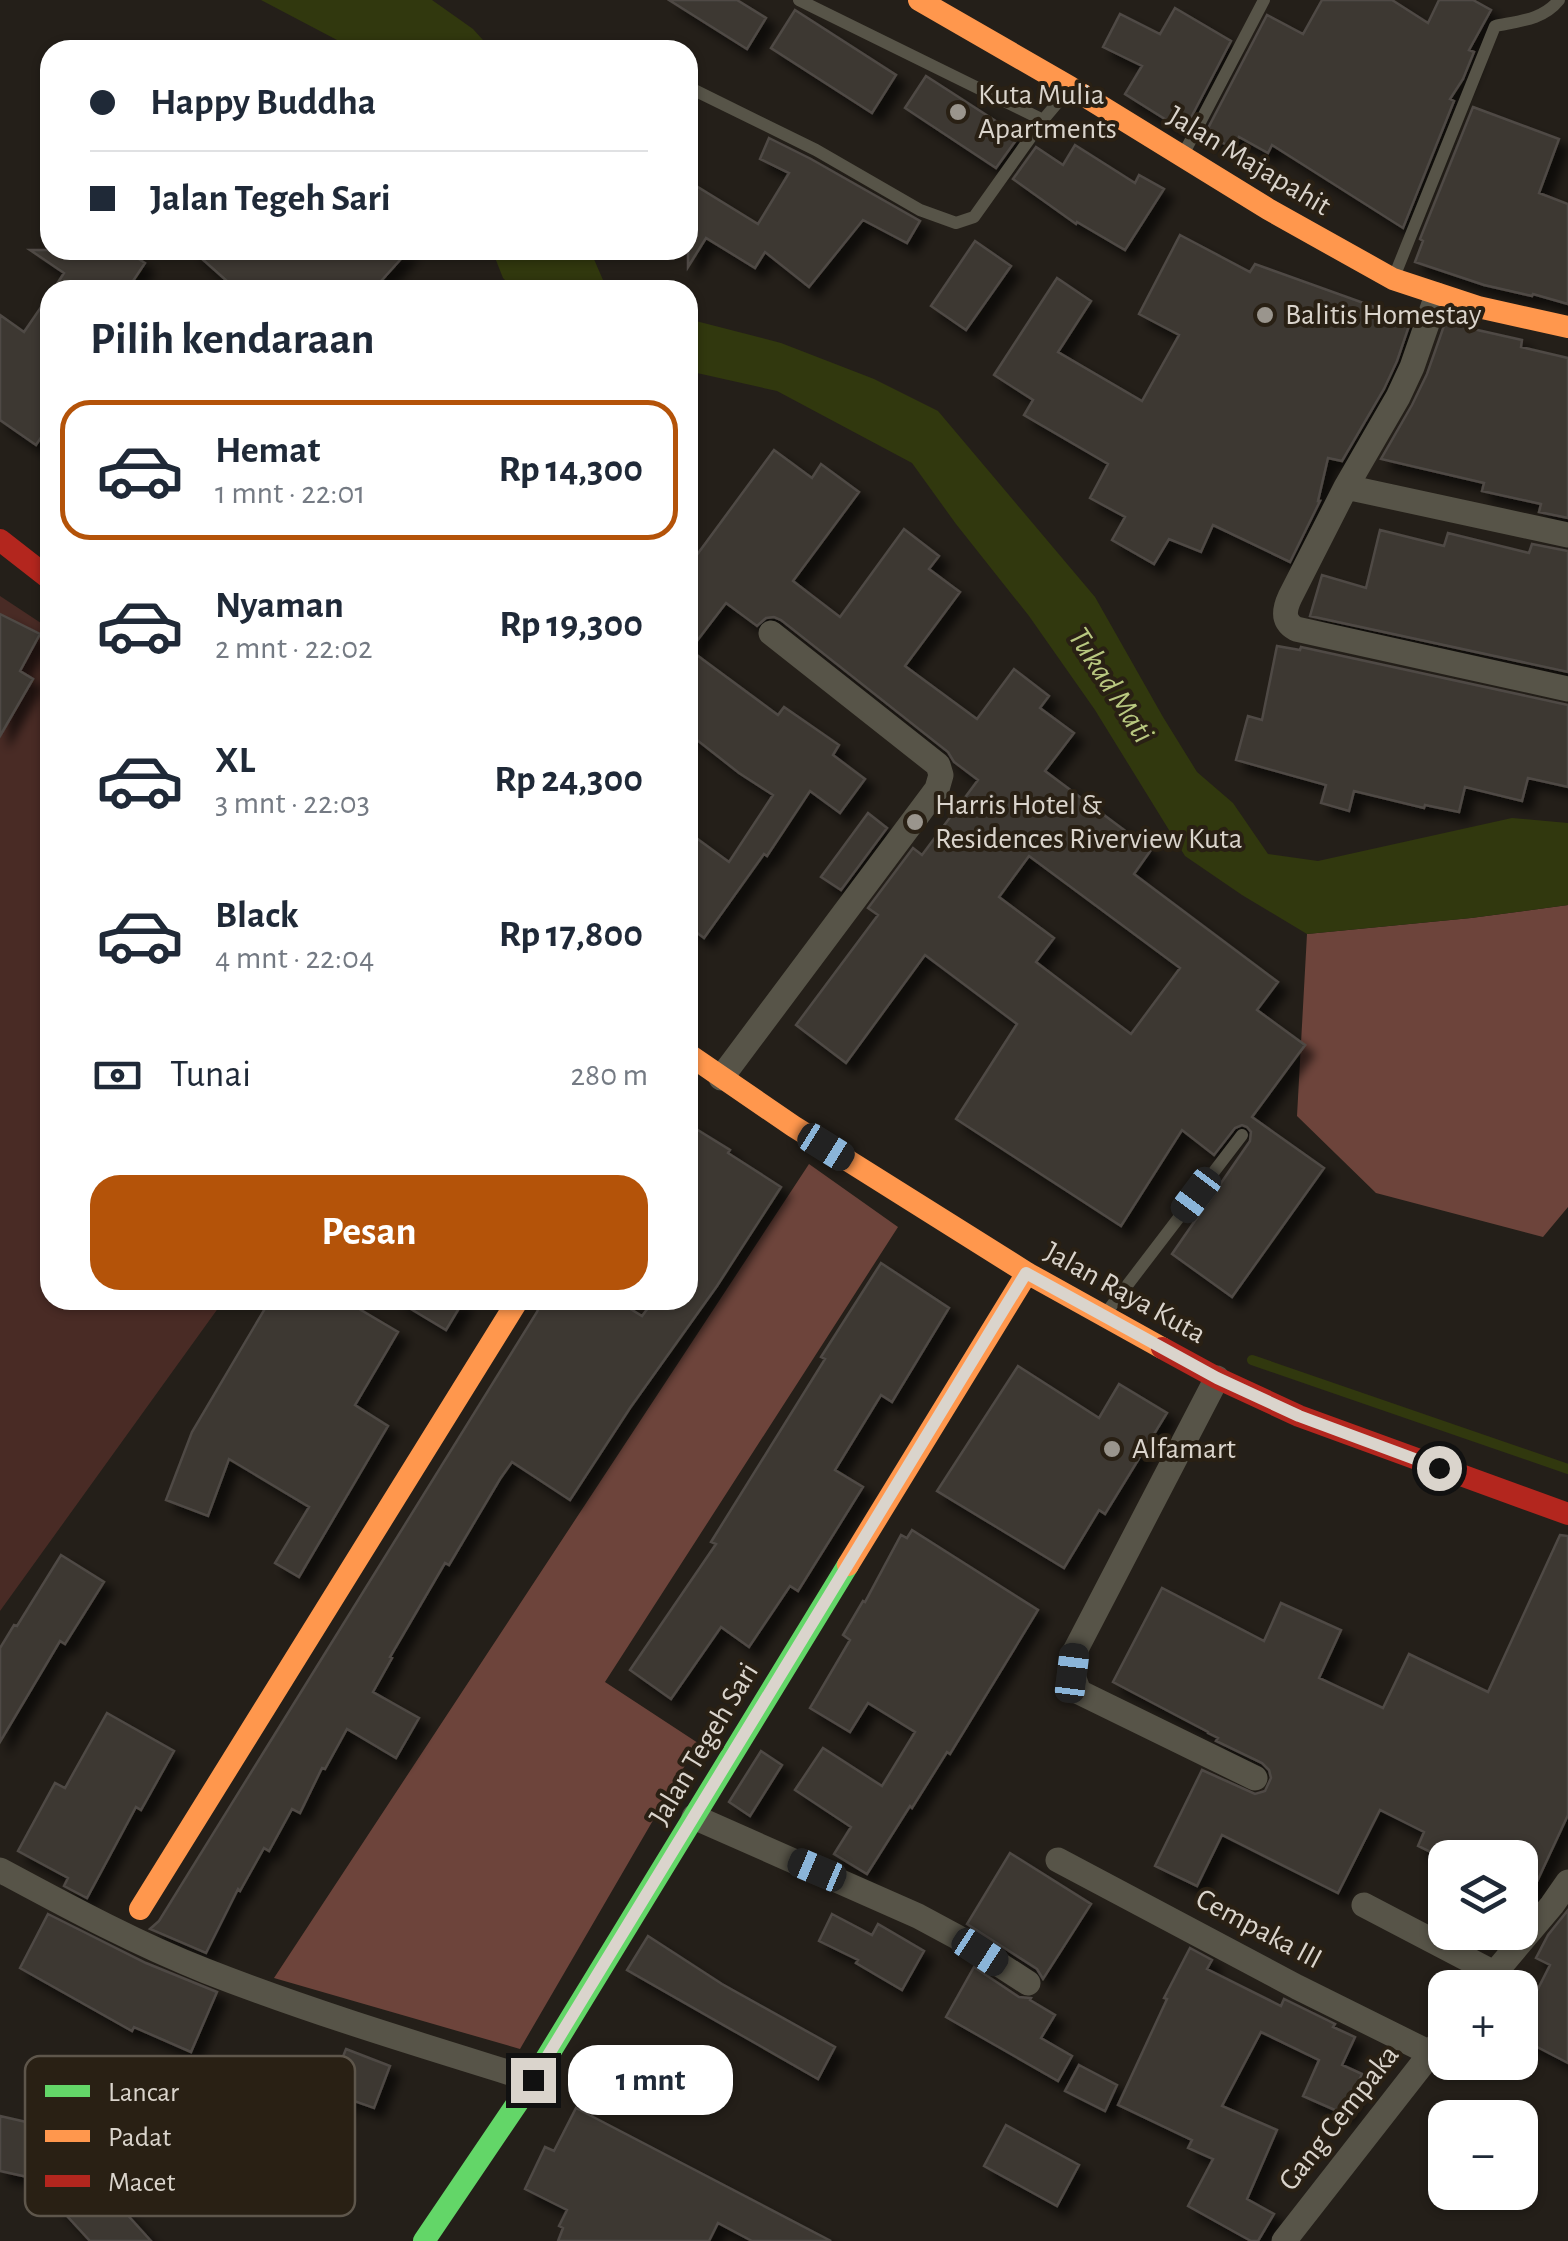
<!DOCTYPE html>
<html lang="id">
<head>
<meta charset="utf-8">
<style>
  body { margin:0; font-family:"Alegreya Sans",sans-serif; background:#f2f2f3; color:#1f2937; height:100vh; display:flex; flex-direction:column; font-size:38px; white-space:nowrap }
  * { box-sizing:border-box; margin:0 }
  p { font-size:32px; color:#747a83 }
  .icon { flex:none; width:55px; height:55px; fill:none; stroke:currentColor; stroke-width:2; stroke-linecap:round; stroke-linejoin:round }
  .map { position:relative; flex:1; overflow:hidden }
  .panel { position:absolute; left:40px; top:280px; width:658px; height:1030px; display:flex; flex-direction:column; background:#fff; border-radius:30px; box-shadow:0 2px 8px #0004 }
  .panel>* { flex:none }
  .hud { position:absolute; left:40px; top:40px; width:658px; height:220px; border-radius:30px; box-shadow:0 2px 8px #0004; display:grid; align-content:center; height:220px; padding:0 50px; background:#fff }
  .tools { position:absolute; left:1428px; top:1840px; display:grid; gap:20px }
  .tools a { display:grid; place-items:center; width:110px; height:110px; border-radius:20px; background:#fff; box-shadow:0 2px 8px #0004; font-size:50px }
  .end { position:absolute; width:45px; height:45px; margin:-22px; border:12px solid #dad4cc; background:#111; box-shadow:0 0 0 5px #111 }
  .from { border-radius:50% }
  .bubble { position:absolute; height:70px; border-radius:30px; background:#fff; box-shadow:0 2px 8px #0004; font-size:32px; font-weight:700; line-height:70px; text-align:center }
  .car { position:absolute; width:30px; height:60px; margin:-30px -15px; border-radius:12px; box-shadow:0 0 8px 2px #0007; background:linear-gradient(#222 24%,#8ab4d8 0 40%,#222 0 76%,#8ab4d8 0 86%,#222 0) }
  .hud b { display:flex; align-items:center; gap:35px; height:95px; font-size:38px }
  .hud b+b { border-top:2px solid #e0e1e3 }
  .hud i { width:25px; height:25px; background:#1f2937 }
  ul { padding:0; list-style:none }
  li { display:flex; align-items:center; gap:30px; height:140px; margin:0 20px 15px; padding:0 30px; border:5px solid transparent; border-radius:30px }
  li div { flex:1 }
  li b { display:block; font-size:38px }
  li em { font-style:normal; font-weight:700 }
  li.active { border-color:#b45309 }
  li>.icon { width:90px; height:90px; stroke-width:1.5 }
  h2 { padding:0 50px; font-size:45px; line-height:120px }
  .pay { display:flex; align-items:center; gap:25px; height:110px; padding:0 50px; font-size:38px }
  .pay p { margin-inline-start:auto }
  .primary-button { display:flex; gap:20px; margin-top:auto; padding:20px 50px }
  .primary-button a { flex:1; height:115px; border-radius:30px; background:#b45309; color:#fff; font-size:40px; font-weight:700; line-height:115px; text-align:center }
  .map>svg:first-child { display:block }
  .green { fill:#492b25 }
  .forest { fill:#6d443b }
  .water { fill:#31380e }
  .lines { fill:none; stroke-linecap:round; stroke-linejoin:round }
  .stream { stroke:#31380e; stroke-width:10 }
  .building { fill:#3c3833; stroke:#4f4a45; stroke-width:2.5; fill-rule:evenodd; filter:url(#shadow) }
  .lane { stroke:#575448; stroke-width:12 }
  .street { stroke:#575448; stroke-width:25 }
  .fast { stroke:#63d668; stroke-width:22 }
  .slow { stroke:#ff974d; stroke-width:22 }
  .jam { stroke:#b3261e; stroke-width:22 }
  .route { stroke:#dad4cc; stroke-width:12 }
  .poi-dot { fill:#9a958d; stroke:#292014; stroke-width:4 }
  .labels { text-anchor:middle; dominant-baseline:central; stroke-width:8; stroke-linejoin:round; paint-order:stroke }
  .poi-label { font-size:30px; fill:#dad4cc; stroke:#292014; text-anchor:start }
  .street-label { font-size:30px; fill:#dad4cc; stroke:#292014 }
  .water-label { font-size:32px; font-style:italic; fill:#b9c880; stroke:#292014 }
  .key { fill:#292014; stroke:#5e564b; stroke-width:2.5 }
  .key-label { font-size:28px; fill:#dad4cc }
</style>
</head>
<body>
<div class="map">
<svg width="1568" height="2241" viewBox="0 0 1568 2241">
  <defs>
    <filter id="shadow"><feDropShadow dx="9" dy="9" stdDeviation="5" flood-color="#0009"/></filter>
  </defs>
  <rect width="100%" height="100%" fill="#241f19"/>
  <path class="green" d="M0,596l50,33v671h174l-224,311z"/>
  <path class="forest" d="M1568,905v302l-25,30 -167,-44 -79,-77 10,-182 164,-16z
    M809,1164l89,63 -293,455 93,61 -178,306 -246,-71z"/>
  <path class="water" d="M261,0h171l41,29 19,21h-136z
    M492,250h98l13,30 14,10h-102l-12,-12z
    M688,319l93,24 93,36 64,32 157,186 68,120 34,55 36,31 35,51 50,7 194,-43 56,5v82l-97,13 -164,16 -65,-39 -57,-39 -90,-146 -66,-94 -73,-92 -44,-61 -135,-72 -89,-20z"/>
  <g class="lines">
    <path class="stream" d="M1252,1360l316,109"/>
  </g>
  <path class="building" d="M669,0h68l29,18 -19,31z
    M1322,0h70l36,23 11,-23h34l18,10 -22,40 5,2 -11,27 -13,20 4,2 -51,127 -131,-83 -4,8 -29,-16 -6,11 -28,-14 62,-119 36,19z
    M1175,8l56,33 -47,90 -59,-37 17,-28 -39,-19 17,-33 40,20z
    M795,10l101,65 -24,38 -101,-65z
    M926,76l93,60 -23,32 -91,-60z
    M1473,107l86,32 -20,54 29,11v100l-35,-10 -1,2 -48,-11 -69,-23 8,-21 -3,-2z
    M769,138l42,21 109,62 -13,22 -44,-23 -54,67 -44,-35 -10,16 -49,-30 -18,29v-86l70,43 31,-51 -29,-14z
    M1075,145l60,38 4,-8 25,14 -39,61 -48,-28 -1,2 -63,-45 23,-32 27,18z
    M1180,235l70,37 5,-8 156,56 -14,41 -13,28 -42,72 -14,-3 -10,43h2l-30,61 -77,-37 -12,27 -32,-13 -15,25 -42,-24 13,-23 -35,-19 18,-34 -84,-49 9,-15 -39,-25 63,-97 34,23 -33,51 84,49 37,-66 -40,-21z
    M975,241l36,25 -45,64 -35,-24z
    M30,250h95l20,13 -18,27h-74l11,-17z
    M192,250h217l-36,40h-136z
    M50,294v130l-14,21 -36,-25v-105l24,17z
    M1446,320l27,9 49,11 -1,7 47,11v160l-29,-6 2,-8 -59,-13 2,-8 -103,-24 31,-54 15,-31z
    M774,450l38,28 9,-14 38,28 -66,89 47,36 64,-88 35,27 -10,13 31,23 -55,74 72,53 37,-50 35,27 -9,12 34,25 -29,38 106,79 -17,24 144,108 -21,28 48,35 -53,72 72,51 -92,129 -60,-43 78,-113 1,-9 -4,-5 -5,-2 -7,3 -21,27 -32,-25 -61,96 -165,-107 61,-95 -92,-69 -79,108 -50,-38 82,-110 -10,-7 45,-60 9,7 56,-75 -24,-18 -6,-10 -167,-132 -7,-3 -8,1 -9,8 -31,-23 -36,47 88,65 6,-8 55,38 -6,10 32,24 -25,34 -30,-22 -43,65 -3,-2 -60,84 -16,-12v-94l41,30 44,-67 -34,-22 -51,-40v-166zM1029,856l151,112 -49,66 -95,-72 18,-24 -55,-41z
    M1380,530l64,16 4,-13 81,20 3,-9 36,7v121l-258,-56 12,-41 44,13z
    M0,614l40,20 -20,37 13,8 -33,57z
    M1277,646l23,4 1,-3 267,58v82l-40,-9 -6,23 -57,-14 -6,25 -34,-7 -1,3 -70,-17 -5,20 -28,-8 5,-18 -90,-25 12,-44 14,4z
    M868,813l19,15 -46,62 -20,-13z
    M688,1124l42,26 -2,3 53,34 -64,99 -87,122 -60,92 -58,-38 -12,17 -51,86 -4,-2 -55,94 2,1 -19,34 46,26 -23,40 -49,-29 -22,40 -3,-1 -22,45 -8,-4 -23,42 -5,-3 -24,43 -2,-2 -32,64 -56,-24 9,-8 106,-171 272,-438 5,-12h74l26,16 12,-16h34z
    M881,1263l68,45 -57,94 -11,-7 -46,75 28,17 -65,104 -8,-5 -41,61 -28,-20 -50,72 -41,-29 86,-126 -5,-2 114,-183 -4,-2z
    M270,1300h74l54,32 -43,73 33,21 -89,151 -24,-14 34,-56 -80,-48 -21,57 -42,-16 26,-68z
    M396,1300h68l-18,30z
    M1018,1366l81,52 20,-34 48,29 -62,101 -6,-4 -35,58 -127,-77z
    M912,1530l126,80 -88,144 -3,-2 -35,56 -2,-2 -43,68 -33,-20 17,-27 -56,-37 28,-42 59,38 33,-54 -47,-29 -18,29 -40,-24 40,-68 -7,-5 20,-34 2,1 36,-67 6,3z
    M1560,1535l8,1v279l-48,103v-60h-77l-25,-12 6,-14 -44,-22 -42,83 -116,-58 -25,51 -42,-20 47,-96 53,24 10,-3 6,-13 -2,-8 -7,-7 -46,-22 2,-3 -10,-5v-1l-95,-50 49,-94 102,53 17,-38 60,27 -22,48 64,30 26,-54 79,38z
    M61,1555l43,27 -39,62 -5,-3 -60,101v-94l14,-23 3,1z
    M107,1713l67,38 -33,59 -5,-3 -49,91 -23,-12 4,-8 -50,-27 37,-68 10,5z
    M761,1751l21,14 -32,51 -21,-14z
    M1010,1853l81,51 -48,75 -6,-10 -70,-45z
    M1568,1910v153l-48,-25v-14l30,-59 -14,-7 12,-23z
    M48,1914l98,49 71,29 -26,60 -57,-25 -2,4 -112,-63z
    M832,1914l40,21 6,-11 46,27 -22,39 -46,-27 2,-3 -39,-19z
    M648,1936l74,48 113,63 -17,32 -191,-109z
    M1190,1948l22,12 -5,9 74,37 3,-7 51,25 -2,3 22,10 -13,28 20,9 -18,40 -41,-18 16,-36 -58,-28 -39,74 55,24 -30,69 27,15 -16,27h-7l-63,-35 25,-47 -25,-11 4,-8 -74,-35 49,-106 -3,-1z
    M974,1967l45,30 12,1 -1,2 25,15 -14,23 31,18 -14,25 -112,-64z
    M346,2049l44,17 -16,42 -28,-10 -14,37 -31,-12 25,-65 14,6z
    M1079,2065l38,20 -12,26 -40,-20z
    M576,2108l255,133h-79l-34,-18 -9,18h-151l5,-13 -4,-2 8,-16 -42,-21 20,-42 9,4z
    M0,2116l48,11 103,114h-61l-58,-63 -32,-7z
    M1006,2125l73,40 -22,41 -73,-40z"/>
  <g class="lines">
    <path class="lane" d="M799,0l244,120
      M688,87l128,63 104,60 36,13 18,-6 69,-97 26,-31
      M1184,153l80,-153
      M1394,277l101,-251c24,-5 48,-6 64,-26
      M1106,1313l136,-178"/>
    <path class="street" d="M1437,295l-25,72 -14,30 -52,90 -56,110c-6,13 -8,24 6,32l272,60
      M1346,487l222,48
      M721,1078l216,-289 4,-14 -3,-10 -167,-132
      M1217,1378l-142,273 -3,22 7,19 176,86
      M694,1817l224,99 39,21 71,46
      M1058,1860l239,127 133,66
      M0,1870c67,36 135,73 206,101 107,42 218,75 327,109
      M1364,1905l130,68
      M1482,1988l70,-83 16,-23
      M1284,2241l161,-206"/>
    <path class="fast" d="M424,2241l109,-161 315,-515"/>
    <path class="slow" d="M919,0l151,87 198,122 125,70 85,28 90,20
      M688,1054l105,72 234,147 135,75
      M848,1565l179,-292
      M140,1909l378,-609"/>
    <path class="jam" d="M0,540l50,39
      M1162,1348l55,30 82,38 269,98"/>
  </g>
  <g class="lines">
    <path class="route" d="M533,2080l493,-807 191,105 82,38 140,52"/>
  </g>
  <g class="poi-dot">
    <circle cx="958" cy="112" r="10"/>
    <circle cx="1265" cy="315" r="10"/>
    <circle cx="915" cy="822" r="10"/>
    <circle cx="1112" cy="1449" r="10"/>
  </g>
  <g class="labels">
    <g class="poi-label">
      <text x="978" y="95">Kuta Mulia<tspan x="978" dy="34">Apartments</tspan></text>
      <text x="1285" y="315">Balitis Homestay</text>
      <text x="935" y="805">Harris Hotel &amp;<tspan x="935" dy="34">Residences Riverview Kuta</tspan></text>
      <text x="1132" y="1449">Alfamart</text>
    </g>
    <g class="street-label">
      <text transform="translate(1249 161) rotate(31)">Jalan Majapahit</text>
      <text transform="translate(1125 1293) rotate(29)">Jalan Raya Kuta</text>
      <text transform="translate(704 1744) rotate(-59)">Jalan Tegeh Sari</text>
      <text transform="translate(1259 1929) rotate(28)">Cempaka III</text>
      <text transform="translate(1339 2118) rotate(-52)">Gang Cempaka</text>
    </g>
    <g class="water-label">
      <text transform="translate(1111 685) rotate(57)">Tukad Mati</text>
    </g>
  </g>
  <rect x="25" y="2056" width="330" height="160" rx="15" class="key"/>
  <rect x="45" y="2085" width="45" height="12" fill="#63d668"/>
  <rect x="45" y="2130" width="45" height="12" fill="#ff974d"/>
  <rect x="45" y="2175" width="45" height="12" fill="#b3261e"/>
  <g class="key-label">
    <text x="108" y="2101">Lancar</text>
    <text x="108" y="2146">Padat</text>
    <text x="108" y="2191">Macet</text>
  </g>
</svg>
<div class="tools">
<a><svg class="icon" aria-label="layers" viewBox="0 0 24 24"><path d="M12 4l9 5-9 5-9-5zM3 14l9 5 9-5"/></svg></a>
<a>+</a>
<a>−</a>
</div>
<i class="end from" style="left:1439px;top:1468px"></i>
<i class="end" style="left:533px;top:2080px"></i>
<div class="bubble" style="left:568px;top:2045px;width:165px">1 mnt</div>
<i class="car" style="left:826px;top:1147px;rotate:122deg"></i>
<i class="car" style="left:1196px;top:1195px;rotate:217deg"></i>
<i class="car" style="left:1072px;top:1673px;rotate:7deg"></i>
<i class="car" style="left:817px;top:1870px;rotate:293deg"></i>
<i class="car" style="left:980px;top:1952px;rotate:123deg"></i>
<div class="hud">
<b><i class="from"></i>Happy Buddha</b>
<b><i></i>Jalan Tegeh Sari</b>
</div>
<section class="panel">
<h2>Pilih kendaraan</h2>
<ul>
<li class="active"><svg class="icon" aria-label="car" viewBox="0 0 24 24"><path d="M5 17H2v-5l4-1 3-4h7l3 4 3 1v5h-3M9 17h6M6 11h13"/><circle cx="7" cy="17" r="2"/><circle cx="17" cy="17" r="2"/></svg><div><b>Hemat</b><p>1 mnt · 22:01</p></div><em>Rp 14,300</em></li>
<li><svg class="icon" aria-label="car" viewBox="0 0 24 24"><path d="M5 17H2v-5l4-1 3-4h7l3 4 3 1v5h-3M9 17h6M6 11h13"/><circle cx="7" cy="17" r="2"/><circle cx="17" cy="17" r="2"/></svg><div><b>Nyaman</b><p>2 mnt · 22:02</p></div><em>Rp 19,300</em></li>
<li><svg class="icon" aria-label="car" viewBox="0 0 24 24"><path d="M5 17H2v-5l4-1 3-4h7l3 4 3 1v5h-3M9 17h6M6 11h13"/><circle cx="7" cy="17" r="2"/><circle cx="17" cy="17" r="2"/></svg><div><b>XL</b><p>3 mnt · 22:03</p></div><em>Rp 24,300</em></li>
<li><svg class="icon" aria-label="car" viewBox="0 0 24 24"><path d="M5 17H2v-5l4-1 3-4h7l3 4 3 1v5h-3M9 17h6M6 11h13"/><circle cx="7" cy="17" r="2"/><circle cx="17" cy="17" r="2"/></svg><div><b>Black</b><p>4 mnt · 22:04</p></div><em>Rp 17,800</em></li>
</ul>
<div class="pay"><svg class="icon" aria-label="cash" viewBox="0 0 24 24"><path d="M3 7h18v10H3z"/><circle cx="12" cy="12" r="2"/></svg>Tunai<p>280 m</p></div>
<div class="primary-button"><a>Pesan</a></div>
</section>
</div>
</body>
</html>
